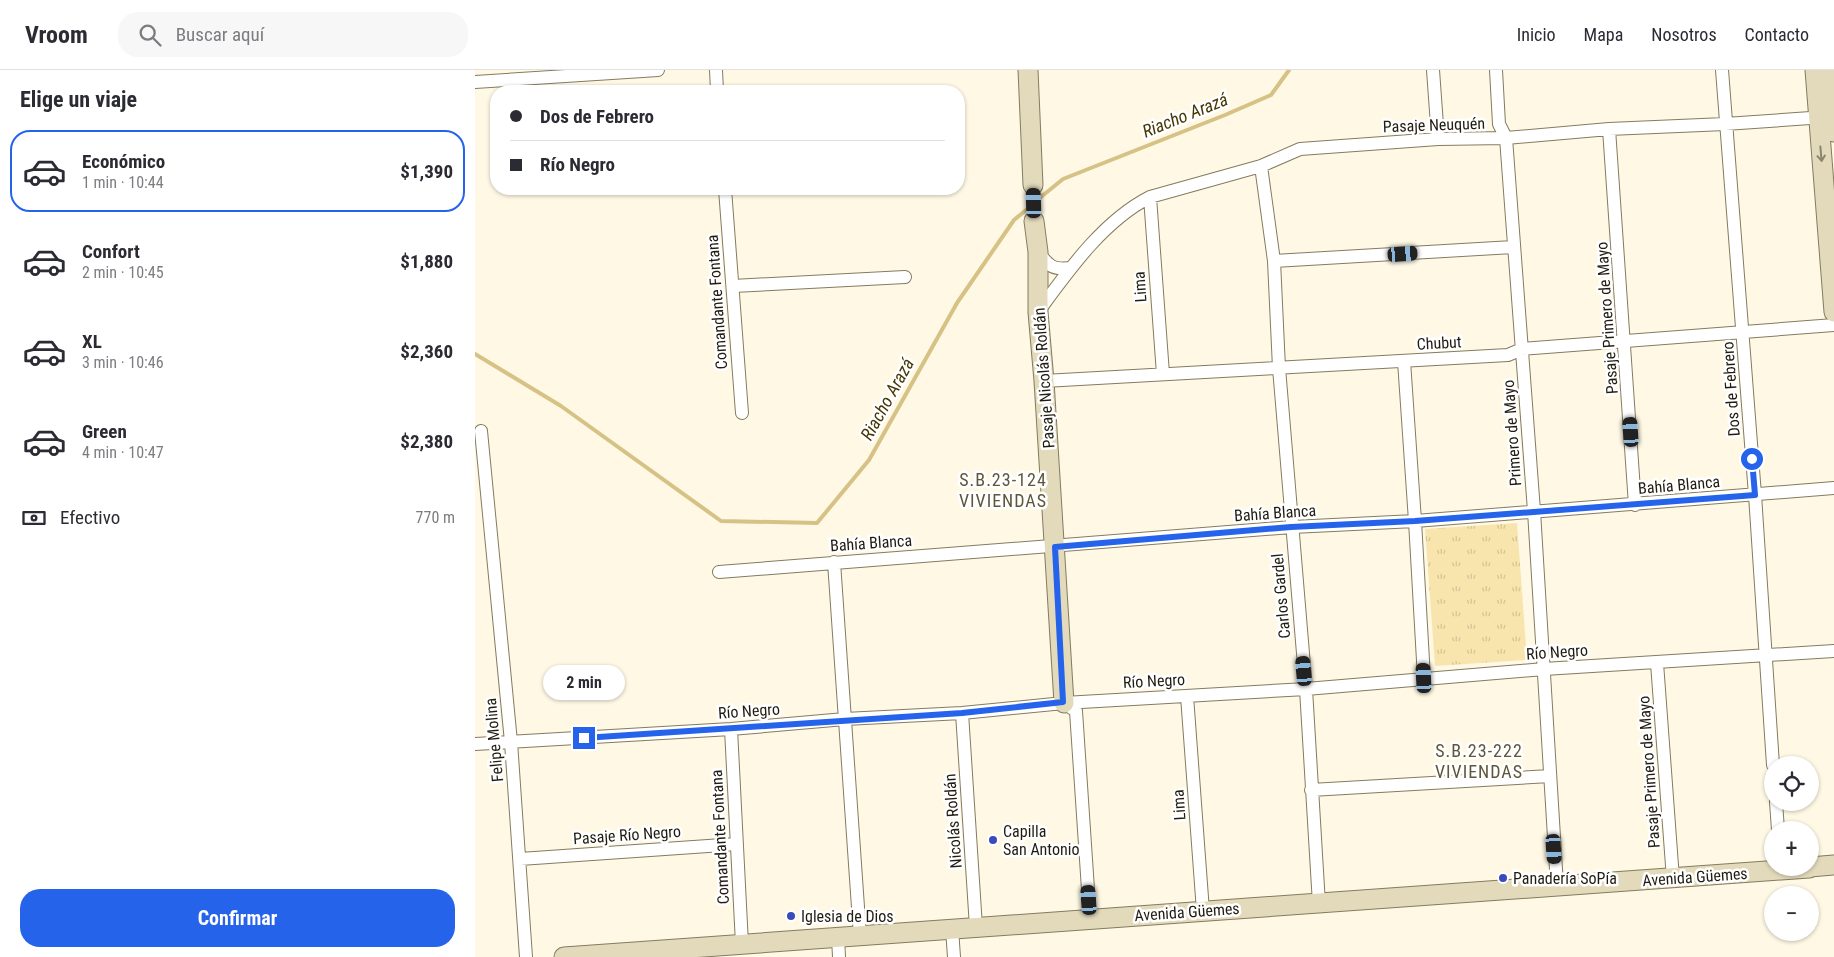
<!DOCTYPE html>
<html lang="es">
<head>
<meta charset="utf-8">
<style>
  body { margin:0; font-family:"Roboto Condensed",sans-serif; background:#f7f7f7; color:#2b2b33; height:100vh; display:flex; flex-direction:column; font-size:19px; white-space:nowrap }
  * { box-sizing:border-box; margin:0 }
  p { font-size:16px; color:#7c7c81 }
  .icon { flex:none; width:28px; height:28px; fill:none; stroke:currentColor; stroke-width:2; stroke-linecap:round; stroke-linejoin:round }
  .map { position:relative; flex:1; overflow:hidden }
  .details { display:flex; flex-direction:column; background:#fff; width:475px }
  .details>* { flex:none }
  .banner { position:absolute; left:15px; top:15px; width:475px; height:110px; border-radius:20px; box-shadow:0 1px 4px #0004; display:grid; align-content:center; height:110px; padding:0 20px; background:#fff }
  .fabs { position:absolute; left:1289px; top:686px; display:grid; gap:10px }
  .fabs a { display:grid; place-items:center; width:55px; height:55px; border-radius:50%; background:#fff; box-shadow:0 1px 4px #0004; font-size:25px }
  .end { position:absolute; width:22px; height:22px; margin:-11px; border:6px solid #2563eb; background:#fff; box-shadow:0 0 0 2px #fff }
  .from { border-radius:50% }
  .bubble { position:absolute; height:35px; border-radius:18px; background:#fff; box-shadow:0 1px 4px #0004; font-size:16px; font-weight:700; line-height:35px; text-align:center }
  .car { position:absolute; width:15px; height:30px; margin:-15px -8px; border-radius:6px; box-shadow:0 0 4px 1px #0007; background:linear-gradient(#222 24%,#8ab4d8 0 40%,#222 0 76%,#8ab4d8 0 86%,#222 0) }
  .banner b { display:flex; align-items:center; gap:18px; height:48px; font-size:19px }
  .banner b+b { border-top:1px solid #e1e1e2 }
  .banner i { width:12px; height:12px; background:#2b2b33 }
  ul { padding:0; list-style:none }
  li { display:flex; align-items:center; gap:15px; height:82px; margin:0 10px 8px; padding:0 10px; border:2px solid transparent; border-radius:20px }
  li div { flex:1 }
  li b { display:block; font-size:19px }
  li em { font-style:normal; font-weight:700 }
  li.active { border-color:#2563eb }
  li>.icon { width:45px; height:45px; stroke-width:1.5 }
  h2 { padding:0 20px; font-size:22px; line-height:60px }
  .pay { display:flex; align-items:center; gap:12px; height:55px; padding:0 20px; font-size:19px }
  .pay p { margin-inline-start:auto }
  .action { display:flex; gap:10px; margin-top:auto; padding:10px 20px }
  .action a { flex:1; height:58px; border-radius:20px; background:#2563eb; color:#fff; font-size:20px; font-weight:700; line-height:58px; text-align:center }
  header { display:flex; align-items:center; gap:30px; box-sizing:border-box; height:70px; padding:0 25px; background:#fff; border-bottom:1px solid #e1e1e2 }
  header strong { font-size:24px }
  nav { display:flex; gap:28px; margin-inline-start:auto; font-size:18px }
  .search { width:350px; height:45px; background:#f7f7f7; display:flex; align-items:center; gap:12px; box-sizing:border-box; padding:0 18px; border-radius:20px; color:#7c7c81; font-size:19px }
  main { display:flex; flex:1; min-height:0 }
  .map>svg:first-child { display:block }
  .park { fill:url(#park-tufts) }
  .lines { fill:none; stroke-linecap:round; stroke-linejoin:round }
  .stream { stroke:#d7c285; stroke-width:4 }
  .street-casing { stroke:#847b5f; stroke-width:14 }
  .secondary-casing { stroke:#847b5f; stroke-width:21 }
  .street { stroke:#fff; stroke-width:12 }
  .secondary { stroke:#e3dabb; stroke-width:19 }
  .oneway { stroke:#8b846e }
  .route { stroke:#2563eb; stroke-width:6 }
  .poi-dot { fill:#394abd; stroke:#fff; stroke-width:2 }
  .labels { text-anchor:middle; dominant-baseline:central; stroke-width:5; stroke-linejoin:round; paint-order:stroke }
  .street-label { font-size:16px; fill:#201c11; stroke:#fff }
  .poi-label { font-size:16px; fill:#201c11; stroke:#fff; text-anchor:start }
  .water-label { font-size:18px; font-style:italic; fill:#463805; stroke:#fff }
  .neighbourhood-label { font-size:18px; letter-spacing:1px; fill:#5f563c; stroke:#fff }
</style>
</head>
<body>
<header>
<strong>Vroom</strong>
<div class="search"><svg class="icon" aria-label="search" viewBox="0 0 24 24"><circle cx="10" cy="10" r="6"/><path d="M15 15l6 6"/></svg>Buscar aquí</div>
<nav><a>Inicio</a><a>Mapa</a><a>Nosotros</a><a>Contacto</a></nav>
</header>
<main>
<section class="details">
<h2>Elige un viaje</h2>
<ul>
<li class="active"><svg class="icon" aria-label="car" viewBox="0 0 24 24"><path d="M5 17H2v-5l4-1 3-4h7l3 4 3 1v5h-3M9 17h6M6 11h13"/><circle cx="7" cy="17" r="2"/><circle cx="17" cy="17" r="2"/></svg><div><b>Económico</b><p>1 min · 10:44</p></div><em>$1,390</em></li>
<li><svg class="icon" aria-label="car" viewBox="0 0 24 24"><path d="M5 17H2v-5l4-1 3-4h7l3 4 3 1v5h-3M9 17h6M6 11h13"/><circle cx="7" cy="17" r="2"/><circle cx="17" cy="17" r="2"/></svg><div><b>Confort</b><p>2 min · 10:45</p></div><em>$1,880</em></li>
<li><svg class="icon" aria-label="car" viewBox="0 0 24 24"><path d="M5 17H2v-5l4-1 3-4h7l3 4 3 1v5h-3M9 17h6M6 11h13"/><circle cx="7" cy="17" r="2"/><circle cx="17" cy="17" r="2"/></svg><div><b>XL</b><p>3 min · 10:46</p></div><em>$2,360</em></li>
<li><svg class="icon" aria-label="car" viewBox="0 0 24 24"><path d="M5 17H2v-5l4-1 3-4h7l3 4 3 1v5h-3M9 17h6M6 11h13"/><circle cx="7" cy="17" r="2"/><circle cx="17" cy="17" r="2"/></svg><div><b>Green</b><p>4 min · 10:47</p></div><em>$2,380</em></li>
</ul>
<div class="pay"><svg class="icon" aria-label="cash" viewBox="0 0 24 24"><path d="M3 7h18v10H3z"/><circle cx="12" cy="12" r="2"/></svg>Efectivo<p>770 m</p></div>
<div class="action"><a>Confirmar</a></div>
</section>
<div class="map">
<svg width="1359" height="887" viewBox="0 0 1359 887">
  <defs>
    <pattern id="park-tufts" width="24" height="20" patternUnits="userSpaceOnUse" patternTransform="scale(1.25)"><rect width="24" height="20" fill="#f8e5ae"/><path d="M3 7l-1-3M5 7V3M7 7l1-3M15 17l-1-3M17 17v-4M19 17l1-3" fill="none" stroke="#d4c495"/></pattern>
  </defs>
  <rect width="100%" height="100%" fill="#fef8e5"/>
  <path class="park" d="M1042,453l10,137 -92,6 -10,-137z"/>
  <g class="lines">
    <path class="stream" d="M561,131l27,-22 162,-64 46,-20 18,-25
      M0,284l86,52 160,115 96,2 52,-63 88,-157 57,-83 17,-14"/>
    <g class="street-casing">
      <path id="street" d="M241,0l1,21
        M958,0l5,69
        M1021,0l3,54 7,14 28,373 23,375
        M1247,0l33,425 18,270
        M0,12l183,-12
        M1134,59l26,376
        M786,96l13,95 5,107 27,321 13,215
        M558,115l1,36
        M250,119l17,224
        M675,127l13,177
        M563,182c11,14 14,18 33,16
        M799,191l239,-14
        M258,216l172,-9
        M563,242c30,-41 65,-91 112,-115l111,-31 39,-17 138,-10 68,-1 103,-9 116,-5 100,-7
        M929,291l11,160 9,157
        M569,311l464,-26 14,-6 312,-24
        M6,361l30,311 15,215
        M359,492l26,374
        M244,502l573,-45 123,-6 419,-33
        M1182,593l16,216
        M712,626l16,215
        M589,633l12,8 14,208
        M487,643l14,214
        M256,659l11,215
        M0,674l256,-15 114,-10 117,-6 102,-10 242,-14 238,-20 290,-18
        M836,720l239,-14
        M1301,732l2,28
        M45,789l217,-15
        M477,859l2,28
        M363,867l1,20"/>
    </g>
    <g class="secondary-casing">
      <path id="secondary" d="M553,0l5,115
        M1340,0l19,242
        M1355,0l4,62
        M559,151l4,31v60l6,69 20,322
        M1335,797l24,-2
        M89,887l1245,-89"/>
    </g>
    <use href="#street" class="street"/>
    <use href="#secondary" class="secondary"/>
  </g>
  <defs><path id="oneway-shaft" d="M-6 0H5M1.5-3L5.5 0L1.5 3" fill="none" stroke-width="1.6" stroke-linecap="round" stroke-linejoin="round" transform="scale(1.25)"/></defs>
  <use class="oneway" href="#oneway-shaft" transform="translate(1346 84) rotate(85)"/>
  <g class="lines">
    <path class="route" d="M109,668l378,-25 101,-11 -8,-155 236,-20 124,-6 340,-26 -3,-36"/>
  </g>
  <g class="poi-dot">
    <circle cx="518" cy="770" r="5"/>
    <circle cx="1028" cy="808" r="5"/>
    <circle cx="316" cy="846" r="5"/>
  </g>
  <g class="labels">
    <g class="street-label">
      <text transform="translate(959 55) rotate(-2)">Pasaje Neuquén</text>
      <text transform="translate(665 217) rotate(-94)">Lima</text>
      <text transform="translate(242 232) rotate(-94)">Comandante Fontana</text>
      <text transform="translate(1132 248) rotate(-94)">Pasaje Primero de Mayo</text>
      <text transform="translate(964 273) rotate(-3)">Chubut</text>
      <text transform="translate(569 308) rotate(-94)">Pasaje Nicolás Roldán</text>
      <text transform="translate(1256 319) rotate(-94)">Dos de Febrero</text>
      <text transform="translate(1037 363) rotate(-94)">Primero de Mayo</text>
      <text transform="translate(1204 415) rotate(-5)">Bahía Blanca</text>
      <text transform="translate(800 443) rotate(-4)">Bahía Blanca</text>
      <text transform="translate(396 473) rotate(-4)">Bahía Blanca</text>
      <text transform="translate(806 526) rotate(-95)">Carlos Gardel</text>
      <text transform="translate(1082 582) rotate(-4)">Río Negro</text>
      <text transform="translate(679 611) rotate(-3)">Río Negro</text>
      <text transform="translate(274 641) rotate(-4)">Río Negro</text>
      <text transform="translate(19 670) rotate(-95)">Felipe Molina</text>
      <text transform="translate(1174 702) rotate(-94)">Pasaje Primero de Mayo</text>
      <text transform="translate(704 735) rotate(-94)">Lima</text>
      <text transform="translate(478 751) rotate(-94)">Nicolás Roldán</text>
      <text transform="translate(152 765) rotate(-4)">Pasaje Río Negro</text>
      <text transform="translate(245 767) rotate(-93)">Comandante Fontana</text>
      <text transform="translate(1220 807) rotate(-4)">Avenida Güemes</text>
      <text transform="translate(712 842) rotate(-4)">Avenida Güemes</text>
    </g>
    <g class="poi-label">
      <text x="528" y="761">Capilla<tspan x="528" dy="18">San Antonio</tspan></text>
      <text x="1038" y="808">Panadería SoPía</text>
      <text x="326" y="846">Iglesia de Dios</text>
    </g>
    <g class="water-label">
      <text transform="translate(710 45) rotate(-22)">Riacho Arazá</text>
      <text transform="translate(412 329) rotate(-61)">Riacho Arazá</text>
    </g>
    <g class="neighbourhood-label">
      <text x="528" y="409">S.B.23-124<tspan x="528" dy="21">VIVIENDAS</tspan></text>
      <text x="1004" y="680">S.B.23-222<tspan x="1004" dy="21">VIVIENDAS</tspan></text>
    </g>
  </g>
</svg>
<div class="fabs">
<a><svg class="icon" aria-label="locate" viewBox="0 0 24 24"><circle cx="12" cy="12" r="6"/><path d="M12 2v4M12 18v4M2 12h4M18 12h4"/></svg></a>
<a>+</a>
<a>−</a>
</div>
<i class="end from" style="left:1277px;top:389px"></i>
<i class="end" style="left:109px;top:668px"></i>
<div class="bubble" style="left:68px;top:595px;width:82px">2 min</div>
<i class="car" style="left:559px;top:133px;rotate:358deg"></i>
<i class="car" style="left:928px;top:184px;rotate:86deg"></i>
<i class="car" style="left:1156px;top:362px;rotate:356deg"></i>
<i class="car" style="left:829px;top:601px;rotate:355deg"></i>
<i class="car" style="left:949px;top:608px;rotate:357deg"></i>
<i class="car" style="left:1079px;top:779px;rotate:176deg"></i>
<i class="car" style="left:614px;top:830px;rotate:356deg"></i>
<div class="banner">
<b><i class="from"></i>Dos de Febrero</b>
<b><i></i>Río Negro</b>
</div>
</div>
</main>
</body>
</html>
